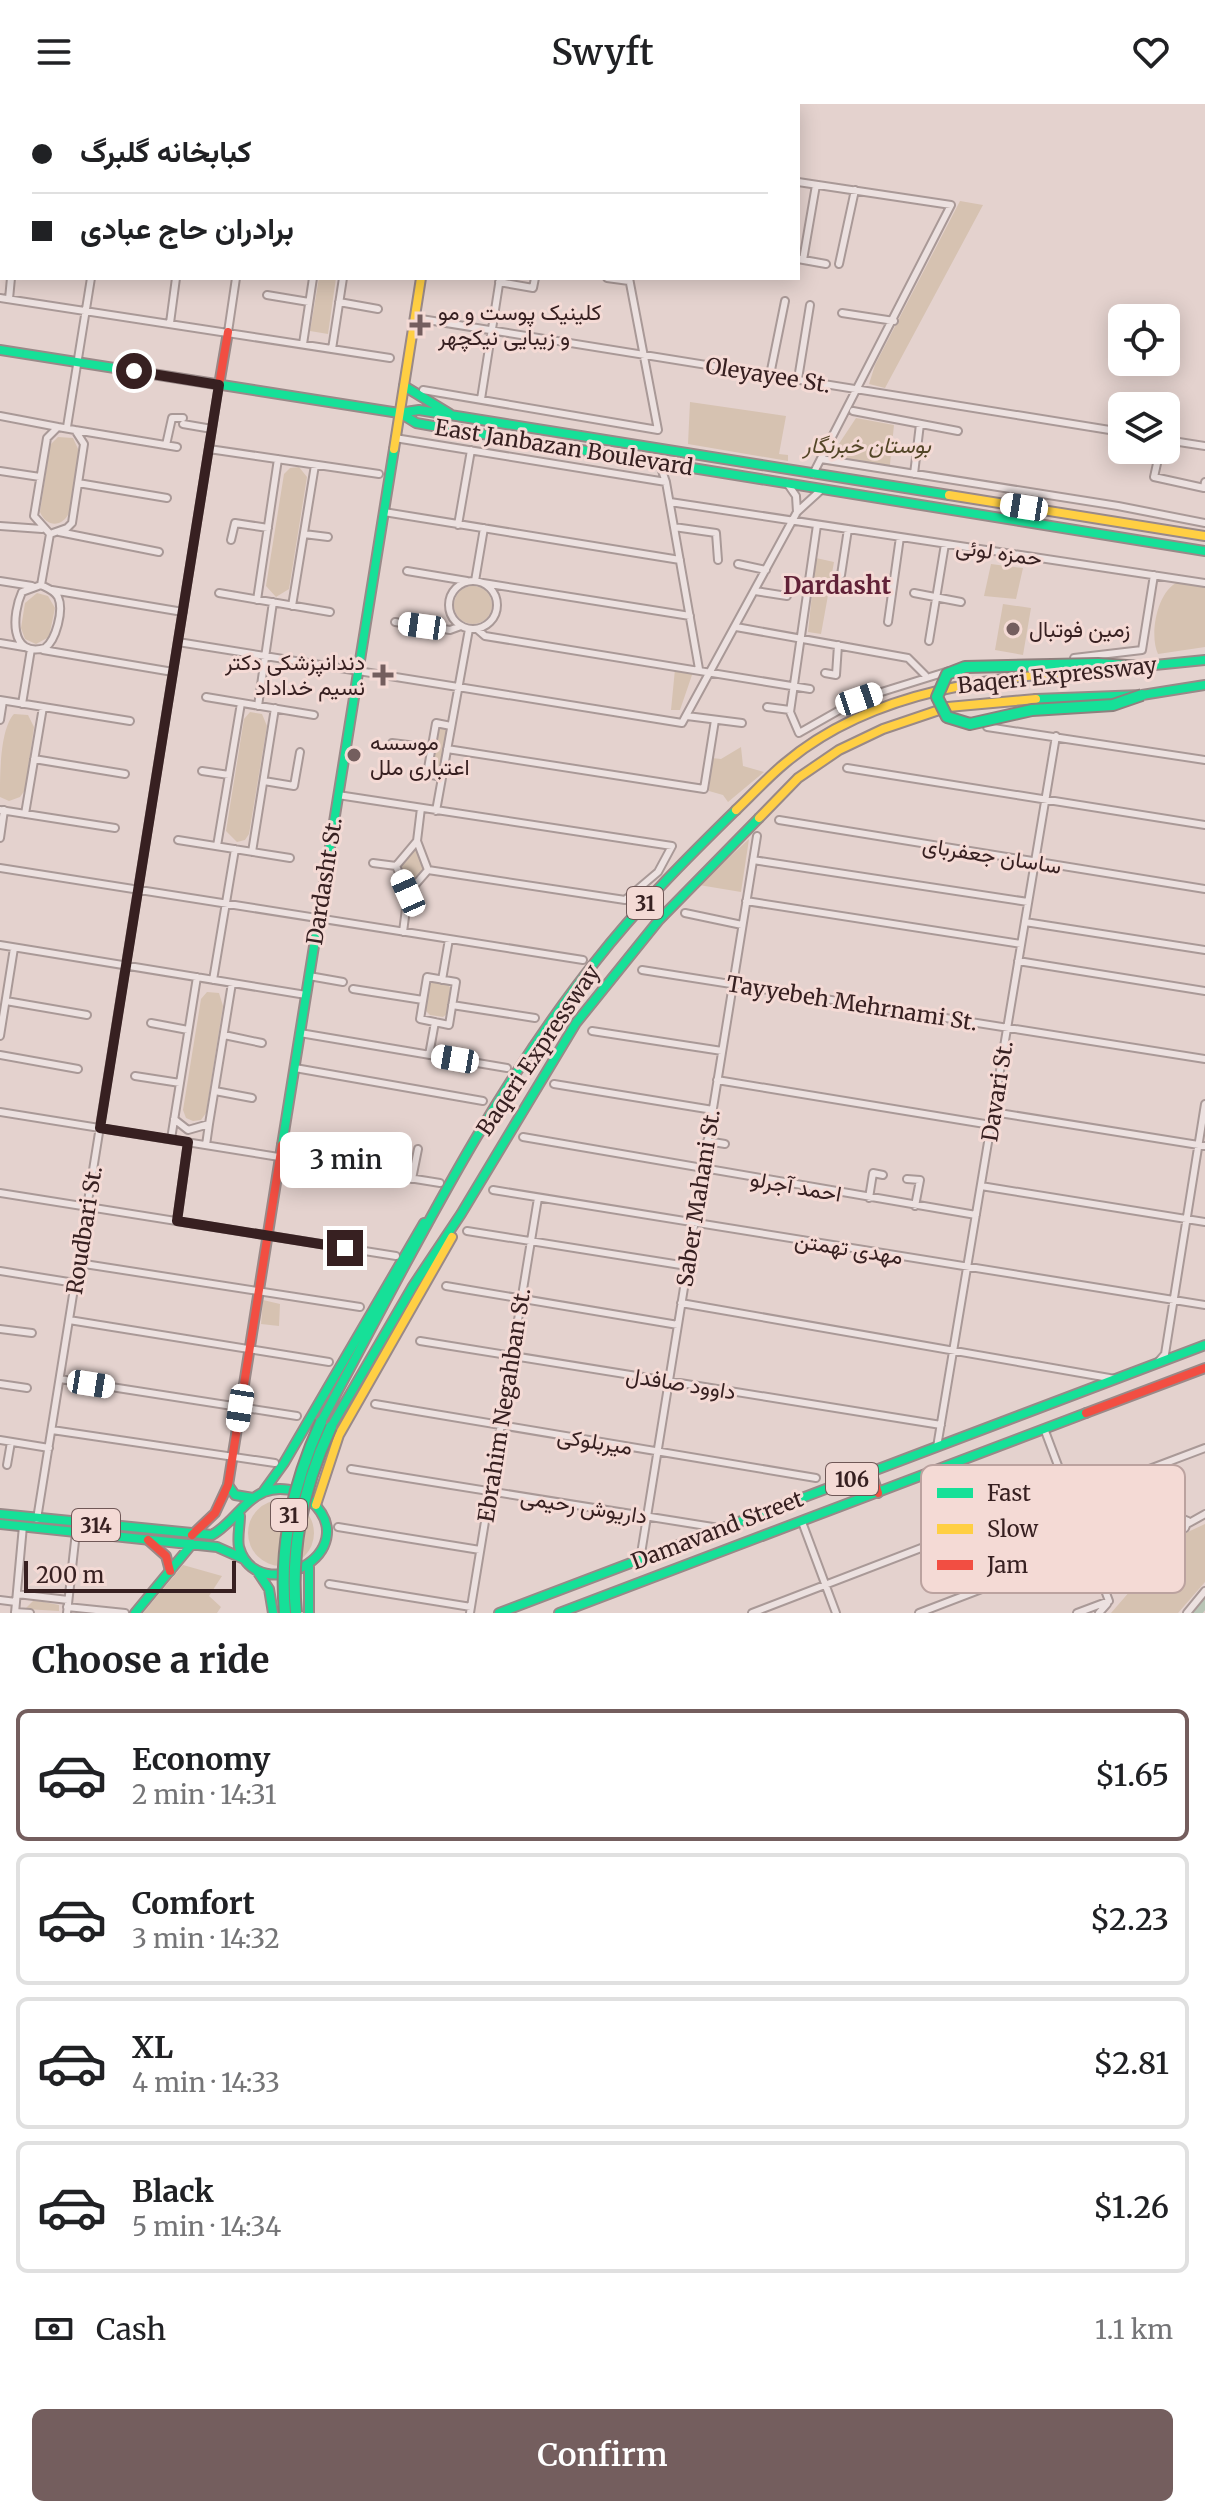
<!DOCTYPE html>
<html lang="en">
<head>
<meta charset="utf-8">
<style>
  body { margin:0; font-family:Merriweather,Vazirmatn,serif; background:#f2f2f2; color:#202124; height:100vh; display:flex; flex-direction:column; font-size:30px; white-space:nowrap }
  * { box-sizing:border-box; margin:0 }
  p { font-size:26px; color:#757577 }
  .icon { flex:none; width:44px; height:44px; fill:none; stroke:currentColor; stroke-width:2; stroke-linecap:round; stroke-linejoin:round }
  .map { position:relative; height:1509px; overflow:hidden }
  .drawer { display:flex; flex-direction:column; background:#fff; flex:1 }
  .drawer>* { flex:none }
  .banner { position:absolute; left:0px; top:0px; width:800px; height:176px; box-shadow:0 4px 20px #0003; display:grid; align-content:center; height:176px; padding:0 32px; background:#fff }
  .controls { position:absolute; left:1108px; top:200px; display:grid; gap:16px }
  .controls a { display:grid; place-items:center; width:72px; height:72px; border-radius:12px; background:#fff; box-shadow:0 4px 20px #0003; font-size:40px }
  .scale { position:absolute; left:24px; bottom:20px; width:212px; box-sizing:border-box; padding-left:8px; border:4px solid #372021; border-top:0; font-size:22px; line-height:28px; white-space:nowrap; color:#372021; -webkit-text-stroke:6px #f4dad5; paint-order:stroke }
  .end { position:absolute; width:36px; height:36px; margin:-18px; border:10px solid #372021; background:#fff; box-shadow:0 0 0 4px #fff }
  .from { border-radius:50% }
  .bubble { position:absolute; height:56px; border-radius:12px; background:#fff; box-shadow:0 4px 20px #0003; font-size:26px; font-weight:600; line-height:56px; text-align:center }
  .car { position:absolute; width:24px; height:48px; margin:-24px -12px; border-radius:10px; box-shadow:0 0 6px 2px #0007; background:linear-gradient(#fff 24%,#345 0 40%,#fff 0 76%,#345 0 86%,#fff 0) }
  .banner b { display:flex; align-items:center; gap:28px; height:76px; font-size:30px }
  .banner b+b { border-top:2px solid #e0e0e0 }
  .banner i { width:20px; height:20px; background:#202124 }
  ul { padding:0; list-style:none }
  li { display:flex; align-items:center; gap:24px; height:132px; margin:0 16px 12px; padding:0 16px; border:4px solid #e0e0e0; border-radius:12px }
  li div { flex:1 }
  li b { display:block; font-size:30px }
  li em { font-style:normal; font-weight:600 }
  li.active { border-color:#745e5e }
  li>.icon { width:72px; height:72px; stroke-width:1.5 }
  h2 { padding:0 32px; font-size:36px; line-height:96px }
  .pay { display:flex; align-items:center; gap:20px; height:88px; padding:0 32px; font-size:30px }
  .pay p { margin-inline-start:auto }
  .action { display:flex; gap:16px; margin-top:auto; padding:16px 32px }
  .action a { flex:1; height:92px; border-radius:12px; background:#745e5e; color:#fff; font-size:32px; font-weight:600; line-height:92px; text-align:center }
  header { display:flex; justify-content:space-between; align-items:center; height:104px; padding:0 32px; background:#fff; font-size:36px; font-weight:600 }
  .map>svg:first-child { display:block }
  .green { fill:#d6c2b1 }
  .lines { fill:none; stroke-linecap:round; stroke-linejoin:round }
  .river { stroke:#b9c5b6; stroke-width:12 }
  .street-casing { stroke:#a99997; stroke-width:10 }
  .fast-casing { stroke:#998988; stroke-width:12 }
  .slow-casing { stroke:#998988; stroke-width:12 }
  .jam-casing { stroke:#998988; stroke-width:12 }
  .street { stroke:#ece1e0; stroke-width:6 }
  .fast { stroke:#16e098; stroke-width:8 }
  .slow { stroke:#ffcf43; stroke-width:8 }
  .jam { stroke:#f24e42; stroke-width:8 }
  .fast-bridge-casing { stroke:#8f807e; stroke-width:14; stroke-linecap:butt }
  .fast-bridge { stroke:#16e098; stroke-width:10 }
  .route { stroke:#372021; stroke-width:10 }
  .poi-dot { fill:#745e5e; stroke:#f4dad5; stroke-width:3 }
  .labels { text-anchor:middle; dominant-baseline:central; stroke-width:6; stroke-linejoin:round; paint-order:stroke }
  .shield { fill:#f4dad5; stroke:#705857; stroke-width:2 }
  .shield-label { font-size:20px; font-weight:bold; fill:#372021 }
  .poi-label { font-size:22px; fill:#372021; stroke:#f4dad5; text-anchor:start }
  .street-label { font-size:22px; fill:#372021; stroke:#f4dad5 }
  .park-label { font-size:22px; font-style:italic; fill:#534627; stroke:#f4dad5 }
  .neighbourhood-label { font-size:24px; font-weight:bold; fill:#612137; stroke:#f4dad5 }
  .key { fill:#f4dad5; stroke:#bba29f; stroke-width:2 }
  .key-label { font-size:22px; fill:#372021 }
</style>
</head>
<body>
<header><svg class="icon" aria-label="menu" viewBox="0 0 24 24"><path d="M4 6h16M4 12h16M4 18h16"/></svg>Swyft<svg class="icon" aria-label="heart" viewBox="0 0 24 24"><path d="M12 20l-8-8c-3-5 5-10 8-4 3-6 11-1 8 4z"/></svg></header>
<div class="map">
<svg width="1205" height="1509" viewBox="0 0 1205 1509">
  <rect width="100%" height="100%" fill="#e4d2ce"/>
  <path class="green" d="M960,97l23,4 -98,183 -16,-4 6,-19z
    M319,174h17l-8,56 -18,-3z
    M690,298l96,14 -7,38 9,1v6l-100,-17z
    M856,314l38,7 -5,49 -64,-9z
    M58,333l15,1 6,13 -10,62c-7,15 -23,14 -29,-1l10,-67z
    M299,363l8,10 -18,112 -13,8 -10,-11 18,-112 6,-6z
    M816,454l18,4 -13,72 -13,-2z
    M991,460l32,4 -7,31 -32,-3z
    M1178,478l27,3v62l-47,7c-9,-19 -1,-63 20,-72z
    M454 501a19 19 0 1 1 38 0a19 19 0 1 1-38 0Z
    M37,489l11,3 7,12 -6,29 -13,7 -11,-5 -4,-11 4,-25z
    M1003,500l28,4 -8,47 -28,-5z
    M675,565l18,3 -13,38h-9z
    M250,608l12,2 5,12 -18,108 -4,6 -8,2 -11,-11 18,-112z
    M14,610l14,1 6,12 -9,63 -5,7 -11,4 -9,-4c0,-23 0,-68 14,-83z
    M438,622l11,1 -8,47 -11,-2z
    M741,643l2,19 21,6 -36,30 -5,-7 -14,-4 3,-33 9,1z
    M749,735l-8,53 -42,-7z
    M416,744l9,21 -15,18 -9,-20z
    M434,877l14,3 3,5 -3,24 -5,4 -13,-2 -5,-5 4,-25z
    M207,888l12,1 4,13 -17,107 -5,7 -8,1 -7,-3 -3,-8 18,-111z
    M263,1196l17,4 -1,22 -18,-2z
    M248 1429a33 33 0 1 1 66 0a33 33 0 1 1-66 0Z
    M1205,1420v58l-27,31h-67l66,-76z
    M183,1461l39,11 -13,20 12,11 -4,6h-74z
    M34,1496l25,5v6l-34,-2z"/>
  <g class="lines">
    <path class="river" d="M1195,1509l10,-12"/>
    <g class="street-casing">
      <path id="street" d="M285,0l13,2
        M597,0v2
        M627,0v2
        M773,0l12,2
        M118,2v-2
        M264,2v-2
        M355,2l1,-2
        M527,2l1,-2
        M794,2v-2
        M798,78l153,23 -138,269
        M0,99h2
        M798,155l28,5
        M803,156l13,-75
        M839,160l16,-74
        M607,174l22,3
        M499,178l34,6 2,-10
        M267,191l42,7
        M0,194l390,60
        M9,195l2,-21
        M339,198l39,7
        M842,209l52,8
        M415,214l707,114
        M170,219l6,-45
        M228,228l8,-54
        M303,240l10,-66
        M332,245l11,-71
        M770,271l15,-74
        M798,275l12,-74
        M423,286l235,40 -29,-152
        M481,295l19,-121
        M853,307l105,20
        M0,312l58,11
        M183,320l29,5
        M58,323l17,3 9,14 -12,79 -5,5 -17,6 -16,-18 13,-78z
        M67,323l24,-149
        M75,326l102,17
        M395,334l271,44 -7,-20
        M1166,336l39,6
        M166,341l6,-27h11
        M209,345l170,25
        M1160,346l-6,27 50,11 1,-6
        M821,355l297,47 87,17
        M0,367l40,6
        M914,370l6,-50
        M666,378l33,187
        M78,379l89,15
        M787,379l9,13 1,16
        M670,398l535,81
        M384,408l296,48
        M458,421l13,-75
        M817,421l-27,187 9,21 60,-34 90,-28
        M0,422l42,3
        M674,423l42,6 2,27
        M59,428l100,20
        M304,430l24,3
        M231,436l4,-17 33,5
        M738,460l28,6
        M407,467l60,10
        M841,471l7,-46
        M449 501a24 24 0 1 1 48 0a24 24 0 1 1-48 0Z
        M0,477l32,5
        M475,477l9,-53
        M483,479l207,33
        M41,481c6,3 13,5 17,12 6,13 -2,43 -13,51 -36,10 -33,-34 -23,-56z
        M41,481l9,-51
        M52,486l131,22
        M755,487l32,5
        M219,489l111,19
        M914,489l47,9
        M257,496l21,-141
        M292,502l23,-141
        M395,518l55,8 11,-4
        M888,518l12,-85
        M736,523l172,31 17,17
        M477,525l8,7 325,53
        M929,537l16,-97
        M178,538l504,81 115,-211 24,-22
        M0,539l24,4
        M43,546l130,22
        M1074,554l68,-8 12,-75
        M825,569l11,2 2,-30
        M206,593l108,18
        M0,596l130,21
        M22,600l9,-55
        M258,602l15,-104
        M767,603l23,3
        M687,612l55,7
        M0,616l3,-19
        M987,623l218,33
        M392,639l40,5
        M447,645l257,40 11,-69
        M34,655l91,15
        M847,664l358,57
        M202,667l27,4
        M442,673l-15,-3 9,-51 15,3
        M264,677l30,5 6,-34
        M338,691l334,51 -14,26 -33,28 -197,-30
        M421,704l-4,33 11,29
        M0,706l115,18
        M436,707l33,-182
        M25,710l18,-107
        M779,716l426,69
        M0,734l4,-28
        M178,736l112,18
        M217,742l24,-143
        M252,748l23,-144
        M753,756l275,42
        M373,759l23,3
        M396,762l21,-25
        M396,762l12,27
        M0,764l583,92
        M408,789l20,-23
        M746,797l275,43
        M685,809l57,12
        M1025,818l180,28
        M403,828l5,-39
        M0,841l306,50
        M1018,857l187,30
        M642,866l563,89
        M309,872l34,6
        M427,873l29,5 -7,43 -29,-6z
        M213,876l22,-131
        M442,876l7,-41
        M353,885l70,11
        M6,897l81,14
        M452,901l83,13
        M151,919l37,7
        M592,927l130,20
        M300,929l207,35
        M224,931l38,8
        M0,932l14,-88
        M0,951l78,14
        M429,951l6,-33
        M295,964l188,33
        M135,972l45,7
        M717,976l274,45
        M554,980l159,26
        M215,987l37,7
        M0,1008l440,71
        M993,1008l212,34
        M174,1015l14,11 21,-6 23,-141
        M523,1033l453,78
        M171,1035l26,-162
        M707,1037l18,3
        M206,1041l3,-21
        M393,1072l5,-29
        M412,1075l6,-30
        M907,1075l13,1 -5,26
        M981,1082l224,36
        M493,1086l712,115
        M0,1089l396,63
        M869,1094l4,-25 10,2
        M177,1117l11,-79
        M467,1127l220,35
        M78,1159l282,44
        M0,1167l75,12
        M446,1182l232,39
        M681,1199l434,76
        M69,1216l260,42
        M0,1225l32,4
        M420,1237l521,84
        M1158,1258l7,-8 40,-250
        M60,1275l237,37
        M0,1280l27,4
        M375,1300l441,74
        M52,1326l223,33
        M1045,1327l64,170
        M0,1336l49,8
        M937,1343l119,-711
        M7,1361l4,-23
        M351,1365l368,59
        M1070,1395l135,-51
        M37,1415l182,-1134
        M802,1418l34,91
        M1189,1419l16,-9
        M338,1423l142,23
        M1093,1455l85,-34 7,3 3,-7 -7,-3 -3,7
        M640,1456l117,-724
        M329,1480l142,23
        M17,1490l51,6
        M0,1496l16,2
        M67,1503l58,6
        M15,1508l15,1
        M15,1509l8,-87
        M67,1509l9,-81
        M470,1509l68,-415
        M752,1509l315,-121
        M919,1509l170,-65
        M1077,1509l32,-12
        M1099,1509l8,-9
        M1187,1509l18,-22"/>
    </g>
    <g class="fast-casing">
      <path id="fast" d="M448,2l1,-2
        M0,246l399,63 20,-3 530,85
        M404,282l46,28
        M400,309l16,10 17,3 772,125
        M1135,563l70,-7
        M1036,595l106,-4 63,-10
        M282,1041l112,-696
        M321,1318c85,-156 163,-320 274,-460 43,-55 92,-104 141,-152
        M331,1323l82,-141 48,-72 115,-191 83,-103 100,-102
        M228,1381l7,10 18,3
        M263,1388l21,-29 140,-240
        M0,1410l212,21c20,-11 31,-34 52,-43 15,-6 34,-3 46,8 59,52 -53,110 -71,47 -2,-9 1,-22 1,-31
        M0,1420l217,23 27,12
        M309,1463v46
        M257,1467l12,18 4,24
        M135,1509l57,-69
        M499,1509l706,-268
        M559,1509l527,-200"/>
    </g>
    <g class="slow-casing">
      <path id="slow" d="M394,345l27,-171
        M949,391l256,41
        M736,706c16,-15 31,-32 48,-46 93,-79 219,-87 335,-96
        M759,714l39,-40 41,-28 44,-21 65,-22 88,-8
        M316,1401l23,-70 113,-198"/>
    </g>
    <g class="jam-casing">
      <path id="jam" d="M219,281l9,-53
        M1086,1309l119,-45
        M871,1368l7,21
        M192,1431l23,-22 13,-28 54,-340
        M148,1436l18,16 4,15"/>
    </g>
    <use href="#street" class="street"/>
    <use href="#fast" class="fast"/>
    <use href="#slow" class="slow"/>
    <use href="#jam" class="jam"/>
    <g class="fast-bridge-casing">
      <path id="fast-bridge" d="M1141,563l-43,-3 -133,3 -18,7 -10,23 10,20 23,7 62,-14 81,-5 29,-10
        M285,1509c-6,-68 8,-129 36,-191
        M296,1509c-6,-66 7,-126 35,-186"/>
    </g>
    <use href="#fast-bridge" class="fast-bridge"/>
  </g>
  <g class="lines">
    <path class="route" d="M134,267l85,14 -119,743 88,14 -11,79 168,27"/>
  </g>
  <g class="poi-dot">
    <path d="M416 209h8v8h8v8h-8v8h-8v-8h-8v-8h8z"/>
    <circle cx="1013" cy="525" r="8"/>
    <path d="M379 559h8v8h8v8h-8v8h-8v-8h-8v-8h8z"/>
    <circle cx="354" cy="651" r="8"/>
  </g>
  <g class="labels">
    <g class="shield">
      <rect x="627" y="783" width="36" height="32" rx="6"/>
      <rect x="826" y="1359" width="52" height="32" rx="6"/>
      <rect x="271" y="1395" width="36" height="32" rx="6"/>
      <rect x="72" y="1405" width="48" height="32" rx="6"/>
    </g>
    <g class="shield-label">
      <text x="645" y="799">31</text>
      <text x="852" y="1375">106</text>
      <text x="289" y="1411">31</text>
      <text x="96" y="1421">314</text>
    </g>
    <g class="poi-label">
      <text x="438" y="208">کلینیک پوست و مو<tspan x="438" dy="25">و زیبایی نیکچهر</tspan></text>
      <text x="1029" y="525">زمین فوتبال</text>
      <text x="365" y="558" text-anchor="end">دندانپزشکی دکتر<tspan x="365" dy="25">نسیم خداداد</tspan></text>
      <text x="370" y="638">موسسه<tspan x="370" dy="25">اعتباری ملل</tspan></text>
    </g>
    <g class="street-label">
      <text transform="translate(768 271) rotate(9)">Oleyayee St.</text>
      <text transform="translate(564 343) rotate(9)">East Janbazan Boulevard</text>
      <text transform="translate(999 448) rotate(8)">حمزه لوئی</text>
      <text transform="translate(1057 571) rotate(-6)">Baqeri Expressway</text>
      <text transform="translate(992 751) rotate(9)">ساسان جعفربای</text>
      <text transform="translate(324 777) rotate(-81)">Dardasht St.</text>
      <text transform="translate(852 899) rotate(9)">Tayyebeh Mehrnami St.</text>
      <text transform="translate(538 946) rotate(-56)">Baqeri Expressway</text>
      <text transform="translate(997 987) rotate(-81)">Davari St.</text>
      <text transform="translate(796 1082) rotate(10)">احمد آجرلو</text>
      <text transform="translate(698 1094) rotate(-81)">Saber Mahani St.</text>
      <text transform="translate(84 1126) rotate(-81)">Roudbari St.</text>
      <text transform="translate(849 1144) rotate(9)">مهدی تهمتن</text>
      <text transform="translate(681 1279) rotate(9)">داوود صافدل</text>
      <text transform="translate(504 1301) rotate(-81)">Ebrahim Negahban St.</text>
      <text transform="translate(595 1337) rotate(9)">میربلوکی</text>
      <text transform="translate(584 1402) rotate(9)">داریوش رحیمی</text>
      <text transform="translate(717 1426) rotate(-21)">Damavand Street</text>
    </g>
    <g class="park-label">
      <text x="867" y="341">بوستان خبرنگار</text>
    </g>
    <g class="neighbourhood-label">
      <text x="837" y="481">Dardasht</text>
    </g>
  </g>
  <rect x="921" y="1361" width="264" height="128" rx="12" class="key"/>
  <rect x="937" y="1384" width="36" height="10" fill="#16e098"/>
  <rect x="937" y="1420" width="36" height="10" fill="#ffcf43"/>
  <rect x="937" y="1456" width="36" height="10" fill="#f24e42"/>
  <g class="key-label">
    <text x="987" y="1397">Fast</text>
    <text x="987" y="1433">Slow</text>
    <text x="987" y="1469">Jam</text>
  </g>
</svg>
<div class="controls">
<a><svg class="icon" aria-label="locate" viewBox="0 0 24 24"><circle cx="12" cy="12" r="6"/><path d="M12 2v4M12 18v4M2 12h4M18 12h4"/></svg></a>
<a><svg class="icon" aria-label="layers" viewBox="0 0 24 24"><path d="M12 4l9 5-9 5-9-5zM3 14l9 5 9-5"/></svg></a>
</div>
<div class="scale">200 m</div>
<i class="end from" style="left:134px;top:267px"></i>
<i class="end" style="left:345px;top:1144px"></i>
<div class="bubble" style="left:280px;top:1028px;width:132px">3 min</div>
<i class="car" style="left:1024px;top:403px;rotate:279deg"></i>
<i class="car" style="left:422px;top:522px;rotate:278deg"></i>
<i class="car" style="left:859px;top:595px;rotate:71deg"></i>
<i class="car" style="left:408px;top:789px;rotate:336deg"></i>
<i class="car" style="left:455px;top:955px;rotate:280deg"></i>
<i class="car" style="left:91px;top:1280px;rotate:99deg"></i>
<i class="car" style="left:240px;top:1304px;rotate:189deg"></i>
<div class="banner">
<b><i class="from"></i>کبابخانه گلبرگ</b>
<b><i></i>برادران حاج عبادی</b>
</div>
</div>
<section class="drawer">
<h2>Choose a ride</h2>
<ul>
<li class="active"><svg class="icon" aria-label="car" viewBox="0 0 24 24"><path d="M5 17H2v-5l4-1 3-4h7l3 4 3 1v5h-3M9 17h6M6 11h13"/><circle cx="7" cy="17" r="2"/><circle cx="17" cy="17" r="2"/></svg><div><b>Economy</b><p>2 min · 14:31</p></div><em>$1.65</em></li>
<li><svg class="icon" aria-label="car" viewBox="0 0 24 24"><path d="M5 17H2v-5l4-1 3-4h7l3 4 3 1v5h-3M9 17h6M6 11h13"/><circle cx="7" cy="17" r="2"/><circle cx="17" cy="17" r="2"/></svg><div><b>Comfort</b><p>3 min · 14:32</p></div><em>$2.23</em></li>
<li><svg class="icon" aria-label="car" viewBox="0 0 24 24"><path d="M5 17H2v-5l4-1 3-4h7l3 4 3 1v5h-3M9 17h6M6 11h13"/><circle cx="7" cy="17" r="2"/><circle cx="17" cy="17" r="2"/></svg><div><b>XL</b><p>4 min · 14:33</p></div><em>$2.81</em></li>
<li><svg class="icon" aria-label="car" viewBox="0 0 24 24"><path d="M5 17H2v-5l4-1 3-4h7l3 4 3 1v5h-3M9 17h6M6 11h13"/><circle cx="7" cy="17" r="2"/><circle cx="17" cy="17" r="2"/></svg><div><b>Black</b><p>5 min · 14:34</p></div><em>$1.26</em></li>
</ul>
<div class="pay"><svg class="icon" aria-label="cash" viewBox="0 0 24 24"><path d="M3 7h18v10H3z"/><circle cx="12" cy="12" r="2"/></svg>Cash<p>1.1 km</p></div>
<div class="action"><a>Confirm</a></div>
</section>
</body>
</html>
